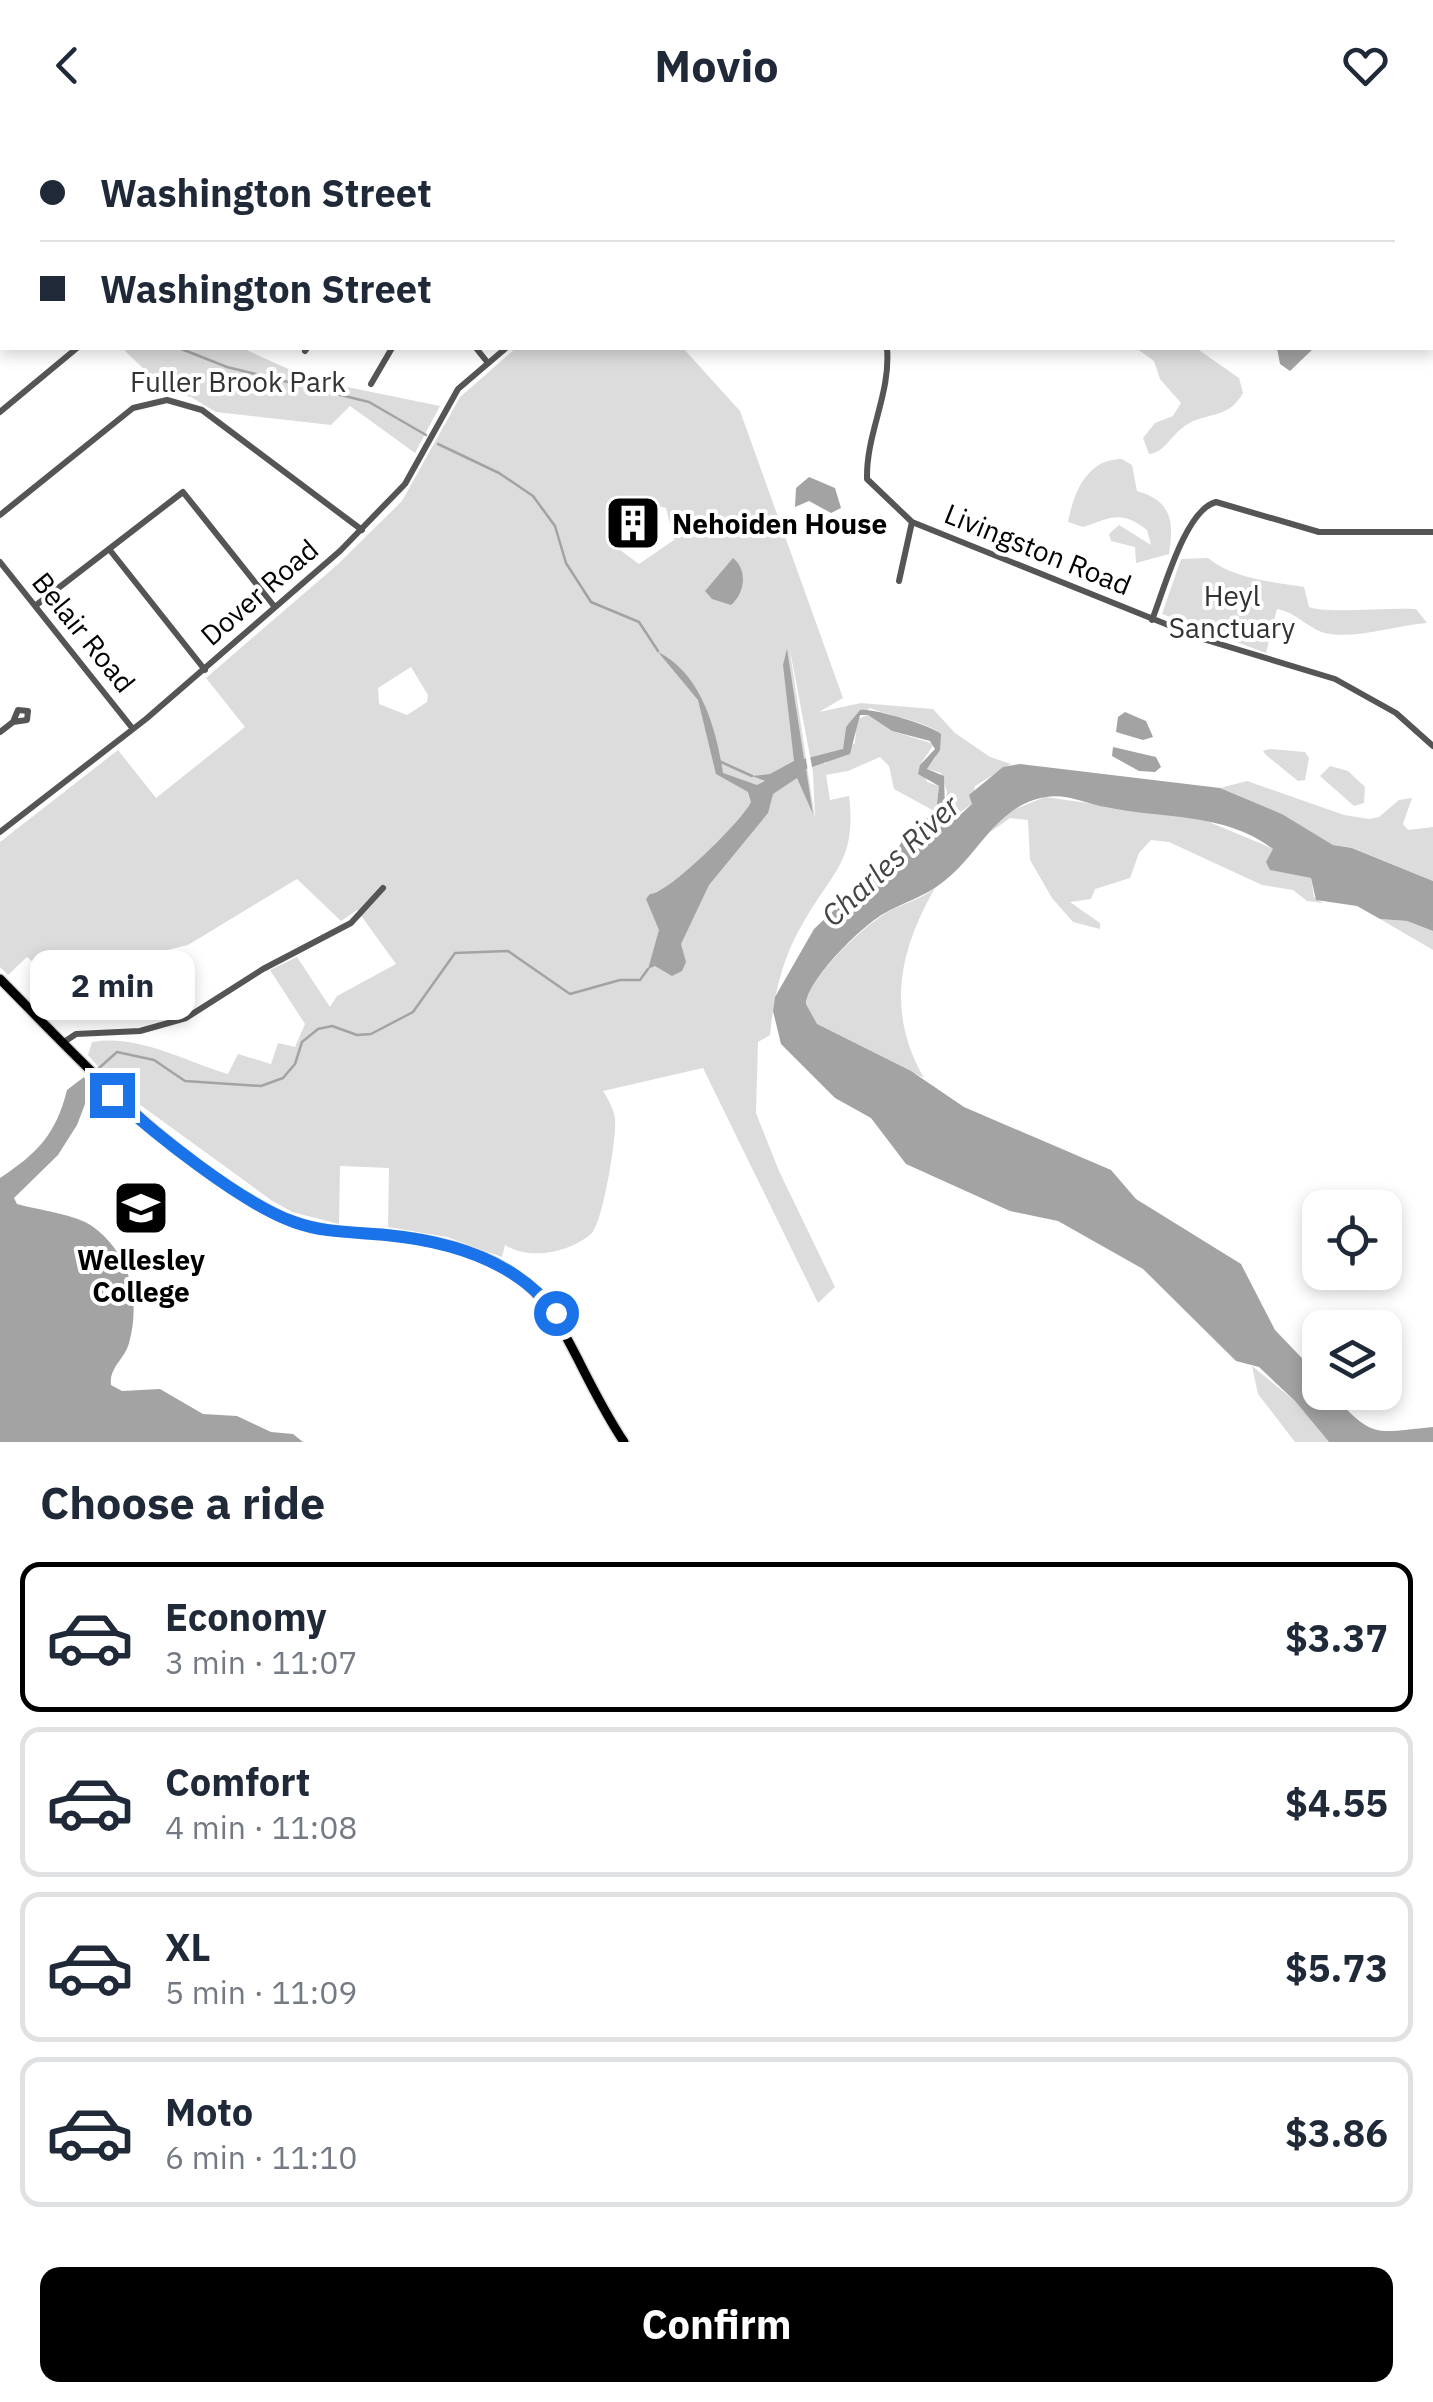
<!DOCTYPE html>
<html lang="en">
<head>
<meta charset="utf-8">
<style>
  body { margin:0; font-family:"IBM Plex Sans",sans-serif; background:#f6f6f7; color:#1f2937; height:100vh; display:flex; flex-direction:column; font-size:38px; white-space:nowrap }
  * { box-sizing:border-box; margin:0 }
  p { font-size:32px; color:#747a83 }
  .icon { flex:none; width:55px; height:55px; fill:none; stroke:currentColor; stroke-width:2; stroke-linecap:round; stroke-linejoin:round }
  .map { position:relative; height:1312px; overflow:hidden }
  .drawer { display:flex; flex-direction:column; background:#fff; flex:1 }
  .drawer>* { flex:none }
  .hud { position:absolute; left:0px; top:0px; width:1435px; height:220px; box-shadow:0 5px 15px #0003; display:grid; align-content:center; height:220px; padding:0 40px; background:#fff }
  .controls { position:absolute; left:1302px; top:1060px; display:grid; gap:20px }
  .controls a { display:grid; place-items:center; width:100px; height:100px; border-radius:20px; background:#fff; box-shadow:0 5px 15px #0003; font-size:50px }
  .end { position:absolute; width:45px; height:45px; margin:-22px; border:12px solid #1a73e8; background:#fff; box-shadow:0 0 0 5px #fff }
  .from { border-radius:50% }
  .bubble { position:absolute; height:70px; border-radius:20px; background:#fff; box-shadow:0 5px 15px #0003; font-size:32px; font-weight:800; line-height:70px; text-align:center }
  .hud b { display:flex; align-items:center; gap:35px; height:95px; font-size:38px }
  .hud b+b { border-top:2px solid #e0e1e3 }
  .hud i { width:25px; height:25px; background:#1f2937 }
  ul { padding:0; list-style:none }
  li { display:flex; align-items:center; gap:30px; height:150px; margin:0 20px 15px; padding:0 20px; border:5px solid #e0e1e3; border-radius:20px }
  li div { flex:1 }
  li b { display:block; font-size:38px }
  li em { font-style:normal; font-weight:800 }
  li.active { border-color:#000 }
  li>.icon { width:90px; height:90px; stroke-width:1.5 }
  h2 { padding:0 40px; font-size:45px; line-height:120px }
  .button { display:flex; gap:20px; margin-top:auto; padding:20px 40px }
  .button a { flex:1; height:115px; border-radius:20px; background:#000; color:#fff; font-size:40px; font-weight:800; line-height:115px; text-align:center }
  header { display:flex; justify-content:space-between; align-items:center; height:130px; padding:0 40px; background:#fff; font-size:45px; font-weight:800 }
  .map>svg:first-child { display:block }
  .green { fill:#dcdcdc; fill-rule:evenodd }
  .water { fill:#a3a3a3 }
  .pier { fill:#fff }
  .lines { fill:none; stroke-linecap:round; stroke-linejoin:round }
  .stream { stroke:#a3a3a3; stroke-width:2.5 }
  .major-casing { stroke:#dbdbdb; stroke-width:12 }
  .minor { stroke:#555; stroke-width:6 }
  .major { stroke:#000; stroke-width:9 }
  .route { stroke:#1a73e8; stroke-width:12 }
  .labels { text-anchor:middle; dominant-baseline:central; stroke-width:8; stroke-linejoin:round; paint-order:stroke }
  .park-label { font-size:28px; fill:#333; stroke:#fff }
  .poi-label { font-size:28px; font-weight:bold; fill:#000; stroke:#fff; text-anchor:start }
  .street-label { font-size:28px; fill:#000; stroke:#fff }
  .water-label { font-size:30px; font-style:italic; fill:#444; stroke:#fff }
</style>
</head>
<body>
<header><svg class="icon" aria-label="back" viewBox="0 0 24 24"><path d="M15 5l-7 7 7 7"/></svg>Movio<svg class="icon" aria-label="heart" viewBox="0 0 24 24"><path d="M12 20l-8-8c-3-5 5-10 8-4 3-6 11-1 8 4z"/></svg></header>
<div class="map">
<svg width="1433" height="1312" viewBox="0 0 1433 1312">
  <rect width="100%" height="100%" fill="#fff"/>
  <path class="green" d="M122,218h120l71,32 127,26 -25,47 -65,-47 -19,19 -115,-13 -25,-15 -22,-4z
    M516,218h167l57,63 103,287 -24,14 42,-9 72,6 22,24 35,24 21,7 -36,22 -3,18 -16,11 -11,-7 2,-16 -6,-19 -14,-4 9,-12 1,-26c-17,-11 -47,-15 -67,-23l-24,19 -3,22 -20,8 1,7 31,-21 2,-24 11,-4 24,16 42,13 -14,21 7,17 12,4 -3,26 -42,-23 -5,-23 -9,-9 -32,14 -22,4 4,25 19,-4c8,65 -17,76 -46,127 -21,35 -29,72 -33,112l-12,7 -2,71 23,58 56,116 -17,16 -115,-235 -100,23c5,8 11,18 12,28 2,16 -12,105 -24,115 -21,18 -61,27 -86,11l-3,12 -55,-20 -59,-10 1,-59 -49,-2 -1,58 -47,-12 -21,-12 -154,-112 -29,-33 4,-13c46,-8 92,19 136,32l10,-20 33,10 7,-21 17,4 10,-23 -35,-54 27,-13 33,50 7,-11 59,-32 -39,-54 -16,11 -44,-42 -109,66 -78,19 -70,4 -13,-11 -19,18 -8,-8v-125l118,-92 38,48 89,-71 -39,-49 131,-113 65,-64 58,-104zM622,368l44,10 8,32 -35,24 -31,-23zM411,537l17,28 -1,7 -20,13 -28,-11 -1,-16z
    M1136,218h60l43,30 4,15c-16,29 -40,17 -62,36 -11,9 -18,24 -32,25l-6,-16 12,-15 18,-7 8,-13 -21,-24 -6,-18z
    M1122,329l10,6 5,26c35,10 37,30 32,63l-33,9 -1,-16 -24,-6 -2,-7 10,-9 32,20 -4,-15c-27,-21 -36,-12 -64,-3l-15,-5c6,-29 18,-63 54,-63z
    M1208,428c25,21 66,24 96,29l5,20c14,7 83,0 107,2l11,14c-30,2 -72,17 -102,10 -18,-5 -29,-21 -48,-24l-11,44 -104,-39 19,-55z
    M1269,619l36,3 4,6 -4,22 -7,1 -32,-26 -3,-4z
    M1330,636l18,5 17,16 -1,16 -10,3 -34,-30z
    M1247,651l97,34 25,4 10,-2 20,-17 13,-2 -9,26 5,6 25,-3v54l-80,-33 -20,-3 -51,-31 -62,-26z
    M1045,667l157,22 72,30 -3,21 40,8 3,19 9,6 -16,-2 -14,-11 -31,-5 -93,-43 -18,-2 -12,13 -9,25 -35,11 -4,10 -21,3 30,21v6l-27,-7 -21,-24 -22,-38 -2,-40 -18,-2 -21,15 19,-21z
    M935,758c-36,63 -49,124 -11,190l-107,-53 -11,-21c3,-26 52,-72 74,-87 17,-13 38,-15 55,-29z
    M1380,789l27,2 26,10v19z
    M1252,1236l43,35 34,41h-34l-37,-48z"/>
  <path class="water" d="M1277,218h37l-24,23 -10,-7z
    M809,347l26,11 6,20 -10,5 -22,-12 -14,6 1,-19z
    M733,428c15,12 12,35 -2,47l-19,-6 -7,-8z
    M787,519l17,110 39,-10 3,-22 14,-17c13,-2 70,15 81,24l-1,16 -13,19 17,7 1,32 6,7 10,-1 11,-10 -3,-9 34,-28 17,-3 200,24 62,26 51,31 19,3 81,33v50l-26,-10 -27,-2 -23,-13 -41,-6 -5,-22 -41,-8 -4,-8 7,-13c-48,-37 -112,-30 -167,-42 -19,-3 -40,-14 -60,-10 -50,8 -66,57 -103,85 -19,15 -39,20 -60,32 -22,13 -75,65 -77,90l11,20 94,47 53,36 147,63 25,29 105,65 34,66 45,47v15l12,1c41,48 45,39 101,34v15h-104l-34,-41 -36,-34 -23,-6 -93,-92 -85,-48 -48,-10 -104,-47 -35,-46 -36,-20 -54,-54 -8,-33 2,-14 39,-68 83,-78 9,-18 30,-21 3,-26 -21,-12 2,-9 15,-16 -5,-8 -38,-10 -24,-16h-8l-10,39 -44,15 7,45 -16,-36 -24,16 -5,19 -59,72 -28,59 5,18 -4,9 -10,5 -17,-10 -7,3 11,-39 -13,-31 4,-5c17,1 93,-74 101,-92l-3,-10 -32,-18 -18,-74 -40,-48c43,21 58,76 65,121l34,12 8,-4 -13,-5 18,-2 24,-13 -11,-96z
    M1125,582l21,9 7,16 -10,3 -27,-8 2,-15z
    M1113,617l43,10 5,10 -6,5 -16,-1 -27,-15z
    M84,947l6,14 -13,34 -19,30 -44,43 3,6c21,6 57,10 75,22 38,27 49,74 37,117 -4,16 -20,24 -18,42l11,6 38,-2 43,25 34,2 34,16 22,2 10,8h-303v-264c38,-25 56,-44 67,-88z"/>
  <path class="pier" d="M789,515l24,127 2,47z"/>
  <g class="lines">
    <path class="stream" d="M0,97h2
      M179,218l48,19 142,35 57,33
      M438,314l61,29 34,23 22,30 11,37 25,39 48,20 19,29
      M719,631l33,15
      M98,939l19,-17 37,8 31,21 76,5 22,-8 12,-14 7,-22 16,-13 14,-3 25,9 14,-1 42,-22 42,-59 53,-2 62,43 50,-14h20l8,-11"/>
    <g class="major-casing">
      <path id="major" d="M0,849c83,84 171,182 278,236 42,21 89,16 134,23 152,23 142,98 212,204"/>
    </g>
    <path class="minor" d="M257,0l2,2
      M410,0l1,2
      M613,0l3,2
      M792,0l3,2
      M48,2v-2
      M229,2l17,-2
      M705,2l2,-2
      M1122,2v-2
      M0,145l2,-3
      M476,218l12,15
      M887,218c4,46 -21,85 -20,131l45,43 291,117 132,40 61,34 37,33
      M305,221l2,-3
      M371,254l21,-36
      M0,282l77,-64
      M0,385l133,-107 34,-8 35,10 160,120
      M109,419l96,121
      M0,432l133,167
      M899,451l13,-59
      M35,476l148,-114 91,114
      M1152,490c12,-30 33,-110 64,-118l103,30h114
      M0,602l13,-10 14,-2 1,-9 -10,-1 -5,12
      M0,702l146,-113 194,-168 65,-67 53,-95 48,-41
      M64,912l12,-8 64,-3 46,-13 77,-49 88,-46 32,-35"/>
    <use href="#major" class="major"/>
  </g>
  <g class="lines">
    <path class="route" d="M112,965c42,38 130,109 182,127 30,11 61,10 92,13 63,6 130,26 170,78"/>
  </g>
  <defs>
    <g id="building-square" transform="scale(2.875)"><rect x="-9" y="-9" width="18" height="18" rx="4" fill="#000" stroke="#fff"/><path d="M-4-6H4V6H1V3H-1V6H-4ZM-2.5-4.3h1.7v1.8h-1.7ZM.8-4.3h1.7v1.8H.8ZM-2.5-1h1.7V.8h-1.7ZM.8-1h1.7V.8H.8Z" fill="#fff"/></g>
    <g id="university-square" transform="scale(2.875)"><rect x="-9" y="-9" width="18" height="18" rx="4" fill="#000" stroke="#fff"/><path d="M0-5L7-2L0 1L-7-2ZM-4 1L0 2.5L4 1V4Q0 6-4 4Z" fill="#fff"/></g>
  </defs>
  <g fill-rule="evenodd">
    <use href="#building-square" x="633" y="393"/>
    <use href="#university-square" x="141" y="1078"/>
  </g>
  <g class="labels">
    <g class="park-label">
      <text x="238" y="251">Fuller Brook Park</text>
      <text x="1232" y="465">Heyl<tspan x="1232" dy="32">Sanctuary</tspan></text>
    </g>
    <g class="poi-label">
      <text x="672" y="393">Nehoiden House</text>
      <text x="141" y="1129" text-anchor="middle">Wellesley<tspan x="141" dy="32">College</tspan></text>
    </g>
    <g class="street-label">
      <text transform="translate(1038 419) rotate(22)">Livingston Road</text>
      <text transform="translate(259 462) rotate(-41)">Dover Road</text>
      <text transform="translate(84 502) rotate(51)">Belair Road</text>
    </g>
    <g class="water-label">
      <text transform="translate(890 730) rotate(-43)">Charles River</text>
    </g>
  </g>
</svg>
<div class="controls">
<a><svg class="icon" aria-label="locate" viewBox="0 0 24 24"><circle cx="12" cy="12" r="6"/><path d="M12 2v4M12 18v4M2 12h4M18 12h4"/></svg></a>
<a><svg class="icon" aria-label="layers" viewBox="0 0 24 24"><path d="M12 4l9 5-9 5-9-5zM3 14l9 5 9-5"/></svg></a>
</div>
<i class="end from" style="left:556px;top:1183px"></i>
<i class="end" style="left:112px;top:965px"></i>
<div class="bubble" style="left:30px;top:820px;width:165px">2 min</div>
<div class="hud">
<b><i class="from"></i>Washington Street</b>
<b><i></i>Washington Street</b>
</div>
</div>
<section class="drawer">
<h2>Choose a ride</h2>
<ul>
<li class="active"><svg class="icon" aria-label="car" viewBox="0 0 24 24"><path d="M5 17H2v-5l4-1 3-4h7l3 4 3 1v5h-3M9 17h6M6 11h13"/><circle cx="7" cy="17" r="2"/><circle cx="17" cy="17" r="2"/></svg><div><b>Economy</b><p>3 min · 11:07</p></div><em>$3.37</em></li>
<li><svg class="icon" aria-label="car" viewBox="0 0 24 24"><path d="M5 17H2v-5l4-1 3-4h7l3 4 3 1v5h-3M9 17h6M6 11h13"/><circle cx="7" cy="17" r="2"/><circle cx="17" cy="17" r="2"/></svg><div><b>Comfort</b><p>4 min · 11:08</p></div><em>$4.55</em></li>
<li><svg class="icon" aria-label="car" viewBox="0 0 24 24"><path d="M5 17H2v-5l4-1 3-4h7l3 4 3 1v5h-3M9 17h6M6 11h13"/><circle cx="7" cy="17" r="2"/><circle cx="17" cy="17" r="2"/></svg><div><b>XL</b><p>5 min · 11:09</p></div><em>$5.73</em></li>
<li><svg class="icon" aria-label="car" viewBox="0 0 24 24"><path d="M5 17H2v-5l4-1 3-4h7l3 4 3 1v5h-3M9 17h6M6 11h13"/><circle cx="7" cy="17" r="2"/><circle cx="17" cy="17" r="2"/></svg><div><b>Moto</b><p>6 min · 11:10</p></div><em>$3.86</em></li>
</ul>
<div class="button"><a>Confirm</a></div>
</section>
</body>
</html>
